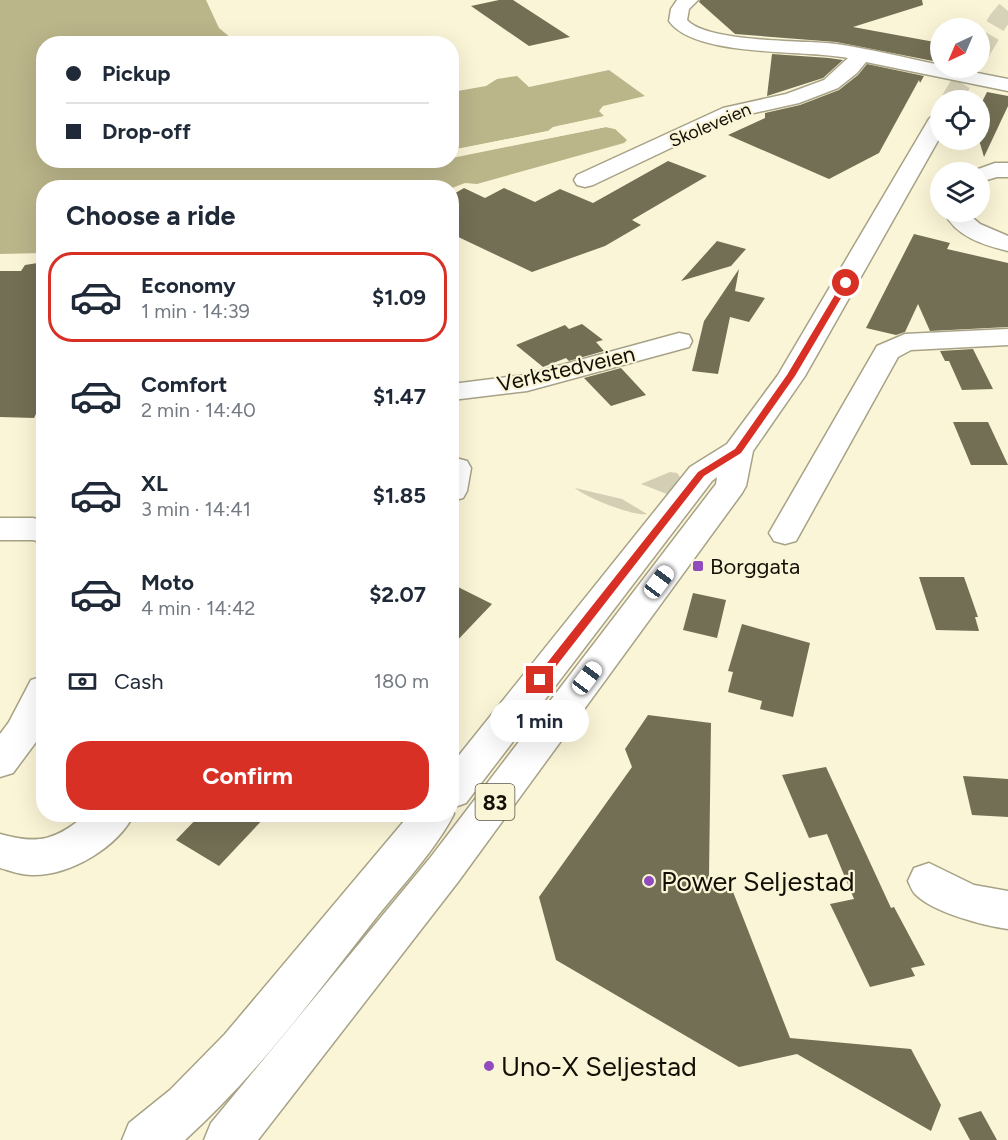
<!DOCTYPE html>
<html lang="en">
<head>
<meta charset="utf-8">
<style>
  body { margin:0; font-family:Figtree,sans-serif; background:#f6f6f7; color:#1f2937; height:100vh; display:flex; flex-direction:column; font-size:22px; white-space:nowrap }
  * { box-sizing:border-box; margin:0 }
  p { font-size:20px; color:#747a83 }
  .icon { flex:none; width:33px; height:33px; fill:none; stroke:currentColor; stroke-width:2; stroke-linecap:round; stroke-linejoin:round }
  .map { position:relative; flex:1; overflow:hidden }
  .details { position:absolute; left:36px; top:180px; width:423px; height:642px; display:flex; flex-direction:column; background:#fff; border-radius:24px; box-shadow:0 6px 24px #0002 }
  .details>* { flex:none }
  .guide { position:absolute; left:36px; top:36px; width:423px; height:132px; border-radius:24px; box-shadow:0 6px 24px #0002; display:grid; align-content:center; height:132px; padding:0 30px; background:#fff }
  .needle { width:39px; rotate:224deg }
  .tools { position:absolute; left:930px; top:18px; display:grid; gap:12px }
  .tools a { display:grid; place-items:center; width:60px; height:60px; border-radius:50%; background:#fff; box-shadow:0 6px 24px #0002; font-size:30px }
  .end { position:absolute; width:27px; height:27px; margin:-14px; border:8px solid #d93025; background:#fff; box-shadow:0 0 0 3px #fff }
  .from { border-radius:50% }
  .bubble { position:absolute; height:42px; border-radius:21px; background:#fff; box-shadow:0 6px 24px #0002; font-size:20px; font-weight:700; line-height:42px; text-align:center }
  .car { position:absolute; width:18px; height:36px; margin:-18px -9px; border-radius:8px; box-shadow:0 0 4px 2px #0007; background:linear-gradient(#fff 24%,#345 0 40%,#fff 0 76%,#345 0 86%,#fff 0) }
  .guide b { display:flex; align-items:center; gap:21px; height:57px; font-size:22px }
  .guide b+b { border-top:2px solid #e0e1e3 }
  .guide i { width:15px; height:15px; background:#1f2937 }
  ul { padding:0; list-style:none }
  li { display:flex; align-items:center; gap:18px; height:90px; margin:0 12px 9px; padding:0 18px; border:3px solid transparent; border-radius:24px }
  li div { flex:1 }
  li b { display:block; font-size:22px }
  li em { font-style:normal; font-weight:700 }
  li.active { border-color:#d93025 }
  li>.icon { width:54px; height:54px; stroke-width:1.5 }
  h2 { padding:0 30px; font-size:27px; line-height:72px }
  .pay { display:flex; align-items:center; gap:15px; height:66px; padding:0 30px; font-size:22px }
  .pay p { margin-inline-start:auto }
  .cta { display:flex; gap:12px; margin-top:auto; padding:12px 30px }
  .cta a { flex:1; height:69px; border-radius:24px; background:#d93025; color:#fff; font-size:24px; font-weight:700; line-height:69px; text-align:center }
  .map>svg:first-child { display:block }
  .green { fill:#d3ceb4 }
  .water { fill:#bbb58a }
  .pier { fill:#faf5d7 }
  .building { fill:#736f54 }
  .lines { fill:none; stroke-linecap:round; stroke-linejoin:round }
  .highway-tunnel { stroke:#d7d3b8; stroke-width:20; stroke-dasharray:20 10; stroke-linecap:butt }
  .minor-casing { stroke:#a7a286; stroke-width:3 }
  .highway-casing { stroke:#a7a286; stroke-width:3 }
  .minor { fill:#fff; fill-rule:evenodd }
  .highway { fill:#fff; fill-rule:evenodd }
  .route { fill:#d93025 }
  .poi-dot { fill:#914bbe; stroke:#faf5d7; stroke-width:2 }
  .labels { text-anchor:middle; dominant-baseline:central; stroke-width:4.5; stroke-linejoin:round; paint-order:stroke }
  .far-street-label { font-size:18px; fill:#121006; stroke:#faf5d7 }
  .shield { fill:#faf5d7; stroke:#585545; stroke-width:1.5 }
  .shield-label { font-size:21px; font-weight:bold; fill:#121006 }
  .street-label { font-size:22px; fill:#121006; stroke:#faf5d7 }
  .poi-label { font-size:22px; fill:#121006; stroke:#faf5d7; text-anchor:start }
  .near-poi-label { font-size:27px; fill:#121006; stroke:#faf5d7; text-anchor:start }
</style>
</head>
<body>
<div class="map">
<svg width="1008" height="1140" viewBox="0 0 1008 1140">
  <rect width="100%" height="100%" fill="#faf5d7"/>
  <path class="green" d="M670,472l7,1 3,4 -9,15 -4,2 -26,-10z
    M575,488l47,11 25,15c-13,3 -62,-17 -72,-26z"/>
  <path class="water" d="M0,0h206l13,28 18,15 -193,1v116h408v-2l154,-31 9,2 12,11 -3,3 -147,41 -12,-1 -13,5h-408l-1,65 -43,1z
    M609,70l36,26 -42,10 -4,5 5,5 -51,11 -5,4 -96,19v-58l34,-6 11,-7 20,-3 12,11z"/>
  <path class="pier" d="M604,117l2,2 -52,10 -5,5 -97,19v-3l96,-19 10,-5z
    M605,124l7,1 4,4 -10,-2 -154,30v-2z"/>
  <path class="building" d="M499,0h14l57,37 -41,9 -58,-40z
    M700,0h222l1,5 -70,22 87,16v6l-7,12 -97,-19 -101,-8 -36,-32z
    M772,54l57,4 14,2 -20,18 -56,18z
    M867,64l57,12 -4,7 -1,-3 -40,73 -50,26 -101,-44 37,-17v-5l35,-8 39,-15 19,-15z
    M987,92l21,4v10l-24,51 -5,-17 1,-34z
    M668,161l39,15 -75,44 9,5 -36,21 -73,26 -80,-38v-39l12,-7 21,10 19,-10 31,14 25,-13 33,14z
    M914,234l36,9 -3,6 61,14v64l-78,4 -12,-27 -13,28 -9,3 -30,-7z
    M717,241l29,8 -15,17 -50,15z
    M44,262v136l-10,20 -34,-1v-146h21l4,-6z
    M739,269l-4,22 30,7 -16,24 -19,-5 -12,57 -26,-3 12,-50z
    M582,324l21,16 -7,2 8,9 -35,10 -3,-3 -23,9 -27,-22 49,-20 4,4z
    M973,349l20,40 -31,1 -13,-29h-4l-5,-10z
    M621,368l25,27 -35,11 -27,-28z
    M953,422h35l20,43h-37z
    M919,577h45l14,40h-3l4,14 -43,-1z
    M452,584l40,20 -40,42z
    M693,593l33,7 -9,38 -34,-8z
    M742,624l68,19 -17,74 -33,-8 2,-8 -34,-9 5,-20 -5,-1z
    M648,715l63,8 -2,154 19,2 62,159 121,11 30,56 -10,26 -134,-77 -58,13 -183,-107 -17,-63 93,-130 -7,-18z
    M826,767l65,141 3,-1 31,58 -14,3 4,8 -45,11 -40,-83 24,-5 -27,-65 -18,4 -27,-63z
    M963,776l45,3v38l-36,-2z
    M201,814h67l-49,52 -43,-26z
    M981,1111l16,29h-27l-12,-22z"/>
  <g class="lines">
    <path class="highway-tunnel" d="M980,52l18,-31 10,-12
      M951,100l19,-32"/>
    <g class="minor-casing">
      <path id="minor" d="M677,0h21l-9,9 -2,11c21,23 117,20 149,24 35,5 70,14 104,21v3h12l56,11v12l-142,-29 -9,11 -19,15 -39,15 -63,14 -143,68 -8,2 -8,-2 -3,-5 3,-5 146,-67 63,-14 38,-14 24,-22c-44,-9 -153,0 -179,-37l2,-12z
        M995,163h13v14h-11l-17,5v-10h-10z
        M944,212h22l14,12 28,12v15c-25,-6 -53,-15 -64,-39z
        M1008,329v16l-97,5 -13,7 -102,184 -11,3 -11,-3 -5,-8 108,-187 28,-12z
        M679,333l10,2 3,6 -3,6 -162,44 -75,9v-16l73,-9z
        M452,457l15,4 4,7 -4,23 -4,7 -11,3z
        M0,518h33l11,3v22l-11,-3h-33z
        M44,676v52l-8,14 -23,31 -13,4v-43l9,-12 22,-42z
        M87,814h47c-16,33 -64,62 -102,61 -11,0 -21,-4 -32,-7v-34c39,11 56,6 87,-20z
        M929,863l45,22 34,6v38c-24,-3 -76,-17 -93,-35 -3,-3 -5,-9 -7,-13l6,-13z"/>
    </g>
    <g class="highway-casing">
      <path id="highway" d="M940,113v24l-135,239 -52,75 -7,35 -4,7 -284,389 -200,258h-54l7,-17 219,-265 286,-374 1,-7 -5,4 -246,322 -14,5v-44l238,-297 37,-23 51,-69 151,-256 4,-4z
        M452,810l2,4c-19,37 -56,76 -82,109 -59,75 -116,153 -187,217h-63l7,-17 41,-33 55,-56 185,-220h42z"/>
    </g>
    <use href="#minor" class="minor"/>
    <use href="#highway" class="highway"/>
  </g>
  <path class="route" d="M846,281l4,2 -55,93 -54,77 -37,23 -161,207h-7v-6l162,-205 37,-23 52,-74 55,-92z"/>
  <g class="poi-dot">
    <rect x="692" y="560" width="12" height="12" rx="3"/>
    <circle cx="649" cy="881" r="6"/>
    <circle cx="489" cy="1066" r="6"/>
  </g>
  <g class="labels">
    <g class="far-street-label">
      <text transform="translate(710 125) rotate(-23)">Skoleveien</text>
    </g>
    <rect class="shield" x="475.5" y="784" width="39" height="36" rx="4.5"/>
    <g class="shield-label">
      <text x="495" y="802">83</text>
    </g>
    <g class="street-label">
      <text transform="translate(566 369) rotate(-13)">Verkstedveien</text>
    </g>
    <g class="poi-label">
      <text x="710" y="566">Borggata</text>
    </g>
    <g class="near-poi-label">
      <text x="661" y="881">Power Seljestad</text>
      <text x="501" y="1066">Uno-X Seljestad</text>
    </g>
  </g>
</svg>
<div class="tools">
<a><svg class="needle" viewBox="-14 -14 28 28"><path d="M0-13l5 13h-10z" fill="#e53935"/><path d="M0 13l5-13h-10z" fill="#747a83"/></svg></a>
<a><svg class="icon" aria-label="locate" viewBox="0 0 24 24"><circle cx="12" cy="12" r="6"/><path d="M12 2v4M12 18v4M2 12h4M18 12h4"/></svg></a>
<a><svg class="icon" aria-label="layers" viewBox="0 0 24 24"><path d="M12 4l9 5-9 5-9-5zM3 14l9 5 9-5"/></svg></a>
</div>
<i class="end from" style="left:846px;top:283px"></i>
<i class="end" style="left:540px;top:680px"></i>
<div class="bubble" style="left:490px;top:700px;width:99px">1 min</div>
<i class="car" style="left:659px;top:582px;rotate:37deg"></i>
<i class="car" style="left:587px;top:678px;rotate:37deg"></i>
<div class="guide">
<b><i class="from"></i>Pickup</b>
<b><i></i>Drop-off</b>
</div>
<section class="details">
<h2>Choose a ride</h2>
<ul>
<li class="active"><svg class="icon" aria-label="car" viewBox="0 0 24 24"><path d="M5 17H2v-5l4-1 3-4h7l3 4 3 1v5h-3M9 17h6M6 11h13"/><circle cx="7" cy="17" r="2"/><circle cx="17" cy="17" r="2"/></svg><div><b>Economy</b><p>1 min · 14:39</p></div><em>$1.09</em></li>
<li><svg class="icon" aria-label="car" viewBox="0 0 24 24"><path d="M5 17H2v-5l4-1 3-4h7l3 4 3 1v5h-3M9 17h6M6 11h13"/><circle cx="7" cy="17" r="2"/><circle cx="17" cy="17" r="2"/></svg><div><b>Comfort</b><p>2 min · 14:40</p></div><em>$1.47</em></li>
<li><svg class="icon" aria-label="car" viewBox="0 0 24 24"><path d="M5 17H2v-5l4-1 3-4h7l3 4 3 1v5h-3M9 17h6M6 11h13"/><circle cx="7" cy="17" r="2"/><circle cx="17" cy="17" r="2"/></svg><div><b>XL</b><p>3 min · 14:41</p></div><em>$1.85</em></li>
<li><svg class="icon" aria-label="car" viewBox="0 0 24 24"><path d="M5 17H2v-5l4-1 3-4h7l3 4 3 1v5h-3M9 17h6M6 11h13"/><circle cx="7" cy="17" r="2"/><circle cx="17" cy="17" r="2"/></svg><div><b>Moto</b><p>4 min · 14:42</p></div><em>$2.07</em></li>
</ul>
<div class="pay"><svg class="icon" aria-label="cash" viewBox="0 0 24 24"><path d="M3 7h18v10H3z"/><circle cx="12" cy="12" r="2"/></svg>Cash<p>180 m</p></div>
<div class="cta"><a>Confirm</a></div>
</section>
</div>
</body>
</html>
